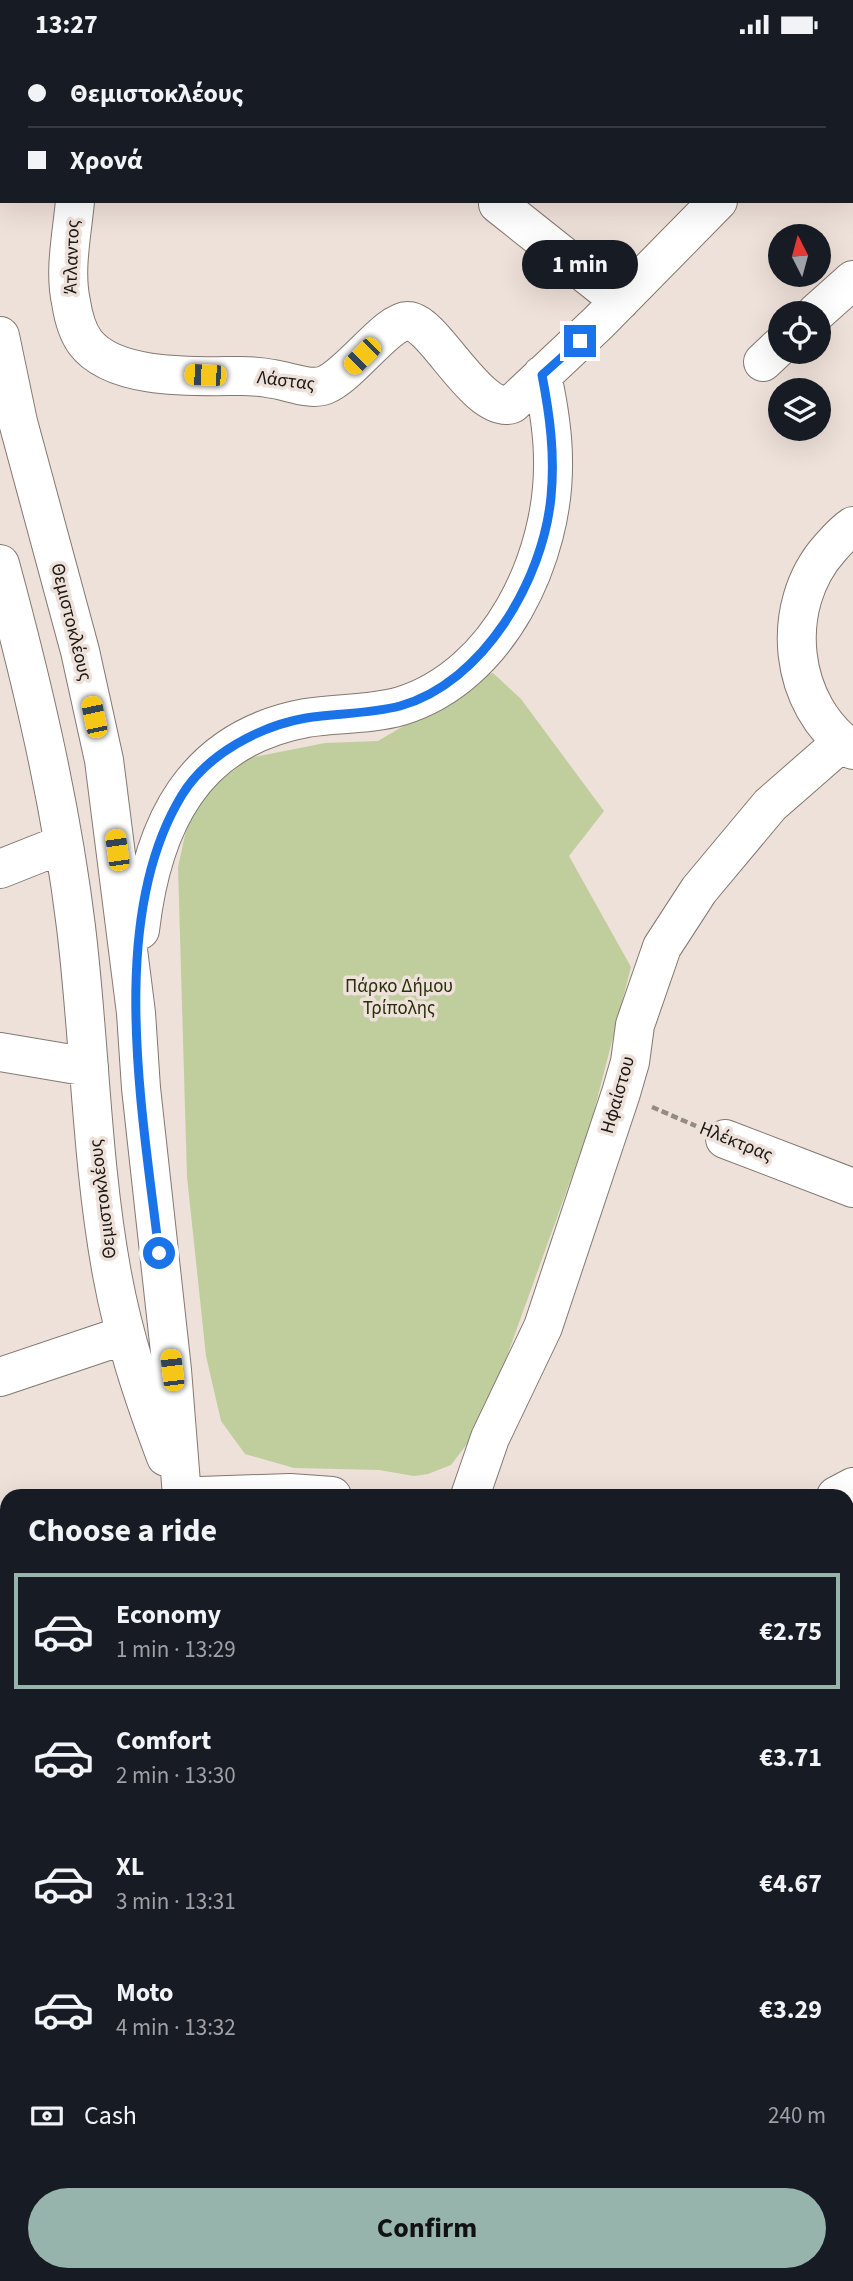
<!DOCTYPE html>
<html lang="en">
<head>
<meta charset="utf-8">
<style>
  body { margin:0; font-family:"Source Sans 3",sans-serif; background:#20242c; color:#f1f3f6; height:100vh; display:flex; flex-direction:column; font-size:26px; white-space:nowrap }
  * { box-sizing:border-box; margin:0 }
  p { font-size:23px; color:#9ea1a6 }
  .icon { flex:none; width:38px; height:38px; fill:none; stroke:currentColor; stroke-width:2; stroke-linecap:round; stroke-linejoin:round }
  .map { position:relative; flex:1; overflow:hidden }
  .side { position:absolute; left:0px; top:1440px; width:854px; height:793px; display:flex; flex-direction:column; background:#171b24; border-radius:21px 21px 0 0; box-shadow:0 7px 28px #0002 }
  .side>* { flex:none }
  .banner { position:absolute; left:0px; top:0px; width:854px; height:154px; box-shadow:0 7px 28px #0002; display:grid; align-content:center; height:154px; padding:0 28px; background:#171b24 }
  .needle { width:46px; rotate:354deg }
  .buttons { position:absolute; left:768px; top:175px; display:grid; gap:14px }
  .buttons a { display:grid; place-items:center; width:63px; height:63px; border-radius:50%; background:#171b24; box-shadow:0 7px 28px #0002; font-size:35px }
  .end { position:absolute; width:32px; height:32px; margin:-16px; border:9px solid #1a73e8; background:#fff; box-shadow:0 0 0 4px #fff }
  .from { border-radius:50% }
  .bubble { position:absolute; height:49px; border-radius:24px; background:#171b24; box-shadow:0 7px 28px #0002; font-size:23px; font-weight:700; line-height:49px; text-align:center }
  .car { position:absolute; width:21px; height:42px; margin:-21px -10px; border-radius:9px; box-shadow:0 0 5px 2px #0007; background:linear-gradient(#f5c518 24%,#345 0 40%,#f5c518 0 76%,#345 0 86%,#f5c518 0) }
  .banner b { display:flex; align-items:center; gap:24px; height:66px; font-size:26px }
  .banner b+b { border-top:2px solid #363941 }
  .banner i { width:18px; height:18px; background:#f1f3f6 }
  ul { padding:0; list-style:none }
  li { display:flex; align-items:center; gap:21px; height:116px; margin:0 14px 10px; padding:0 14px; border:4px solid transparent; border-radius:0px }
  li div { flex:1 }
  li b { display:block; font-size:26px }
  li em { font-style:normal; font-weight:700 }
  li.current { border-color:#96b3ac }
  li>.icon { width:63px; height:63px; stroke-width:1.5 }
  h2 { padding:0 28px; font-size:32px; line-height:84px }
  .pay { display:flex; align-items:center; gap:18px; height:77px; padding:0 28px; font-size:26px }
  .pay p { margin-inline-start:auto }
  .primary-button { display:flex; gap:14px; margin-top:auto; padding:14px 28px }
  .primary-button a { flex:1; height:80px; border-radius:42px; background:#96b3ac; color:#111; font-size:28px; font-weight:700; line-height:80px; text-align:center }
  .status { display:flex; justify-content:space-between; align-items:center; height:49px; padding:0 35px; background:#171b24; direction:ltr }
  .status svg { height:19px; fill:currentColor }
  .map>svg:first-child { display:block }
  .education { fill:#e7d7c5 }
  .green { fill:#c0ce9d }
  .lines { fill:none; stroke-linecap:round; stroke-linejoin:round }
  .minor-casing { stroke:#837871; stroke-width:40 }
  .path { stroke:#948b85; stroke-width:4.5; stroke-dasharray:7 3.5; stroke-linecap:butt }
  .minor { stroke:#fff; stroke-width:38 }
  .route { stroke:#1a73e8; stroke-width:9 }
  .labels { text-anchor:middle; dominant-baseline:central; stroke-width:7; stroke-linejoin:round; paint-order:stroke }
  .street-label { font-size:19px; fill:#1b1714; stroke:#eee1d9 }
  .park-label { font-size:19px; fill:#272f09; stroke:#eee1d9 }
</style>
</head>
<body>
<div class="status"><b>13:27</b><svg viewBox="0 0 49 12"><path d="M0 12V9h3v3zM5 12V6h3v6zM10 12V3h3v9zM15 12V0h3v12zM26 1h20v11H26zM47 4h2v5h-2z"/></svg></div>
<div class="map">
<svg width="853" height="2232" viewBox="0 0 853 2232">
  <rect width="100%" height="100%" fill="#eee1d9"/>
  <path class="education" d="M853,1916v316h-309l-4,-6h307v-308z"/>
  <path class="green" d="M493,624l28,26 83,112 -35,45 62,111 -40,156 -98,272 -23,45 -19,25 -23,9 -14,2 -35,-6 -85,-2 -49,-14 -24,-33 -15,-65 -19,-179 -9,-310 14,-64 57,-45 76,-15 53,-2 66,-39 30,-25z"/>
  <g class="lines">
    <g class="minor-casing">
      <path id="minor" d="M142,2l1,-2
        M571,2v-2
        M828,2l1,-2
        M852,67h1
        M75,152c-3,33 -11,69 -4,101 2,13 6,29 14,40 29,39 113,34 156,34 11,0 22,1 32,3 16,2 37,12 52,6 25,-10 63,-65 83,-64 26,0 69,94 104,83l86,-81 120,-122
        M498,155l122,97
        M816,264l37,-33
        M0,287l18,86 62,229 24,109 32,253 5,75 31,282 10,126
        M763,313l17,-16
        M853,477c-9,6 -16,14 -23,22 -52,58 -42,158 23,202
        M0,515c32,118 61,240 76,363 14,115 15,233 36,347 12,65 31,122 54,183
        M0,820l63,-25
        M140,881c12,-104 52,-191 166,-212 31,-5 64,-3 95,-12 98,-30 154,-149 152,-246 0,-29 -5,-57 -11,-85
        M0,1003l89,15
        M725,1090l128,49
        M0,1328l125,-42
        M200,1447l90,-3 42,3
        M470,1447l20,-58 53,-111 78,-234 9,-31 5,-37 27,-78 37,-57 71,-85 72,-63
        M836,1447l17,-9
        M847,1859l6,-1
        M493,2226l4,6
        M87,2232l7,-6
        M150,2232l1,-6"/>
    </g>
    <path class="path" d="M652,1058l44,19"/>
    <use href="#minor" class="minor"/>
  </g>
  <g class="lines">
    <path class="route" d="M159,1204c-16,-138 -53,-334 23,-458 25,-41 78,-69 124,-77 31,-5 63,-4 94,-12 84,-24 143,-126 151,-209 4,-42 -1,-81 -9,-122l38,-34"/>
  </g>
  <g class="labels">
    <g class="street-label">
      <text transform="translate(72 208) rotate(-88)">Άτλαντος</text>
      <text transform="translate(286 332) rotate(7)">Λάστας</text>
      <text transform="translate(71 573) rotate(76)">Θεμιστοκλέους</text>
      <text transform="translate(618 1046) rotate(-74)">Ηφαίστου</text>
      <text transform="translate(736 1093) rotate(22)">Ηλέκτρας</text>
      <text transform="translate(103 1150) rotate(-97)">Θεμιστοκλέους</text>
    </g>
    <g class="park-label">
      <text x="399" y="937">Πάρκο Δήμου<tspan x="399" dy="22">Τρίπολης</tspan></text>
    </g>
  </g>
</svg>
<div class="buttons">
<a><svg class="needle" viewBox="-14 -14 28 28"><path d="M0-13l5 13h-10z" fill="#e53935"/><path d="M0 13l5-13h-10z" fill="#9ea1a6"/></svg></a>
<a><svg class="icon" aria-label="locate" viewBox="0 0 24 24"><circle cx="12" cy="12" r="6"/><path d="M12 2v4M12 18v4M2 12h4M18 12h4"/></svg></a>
<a><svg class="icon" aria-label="layers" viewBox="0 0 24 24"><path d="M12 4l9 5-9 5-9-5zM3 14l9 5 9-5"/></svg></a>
</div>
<i class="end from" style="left:159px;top:1204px"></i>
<i class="end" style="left:580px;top:292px"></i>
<div class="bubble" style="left:522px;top:191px;width:116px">1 min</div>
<i class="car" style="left:362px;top:307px;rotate:225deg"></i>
<i class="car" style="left:205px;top:326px;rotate:272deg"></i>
<i class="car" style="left:94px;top:668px;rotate:348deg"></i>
<i class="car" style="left:117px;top:801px;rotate:352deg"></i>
<i class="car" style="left:172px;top:1321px;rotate:353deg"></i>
<div class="banner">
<b><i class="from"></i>Θεμιστοκλέους</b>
<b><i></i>Χρονά</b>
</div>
<section class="side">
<h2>Choose a ride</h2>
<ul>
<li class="current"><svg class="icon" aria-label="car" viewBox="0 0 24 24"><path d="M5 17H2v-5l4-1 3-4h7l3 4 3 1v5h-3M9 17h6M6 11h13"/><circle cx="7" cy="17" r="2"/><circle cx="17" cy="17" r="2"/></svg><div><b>Economy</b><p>1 min · 13:29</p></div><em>€2.75</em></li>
<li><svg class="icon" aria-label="car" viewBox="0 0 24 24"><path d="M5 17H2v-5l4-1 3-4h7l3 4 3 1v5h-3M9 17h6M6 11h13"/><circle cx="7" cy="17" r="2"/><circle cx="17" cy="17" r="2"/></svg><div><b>Comfort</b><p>2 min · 13:30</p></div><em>€3.71</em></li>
<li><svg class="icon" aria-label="car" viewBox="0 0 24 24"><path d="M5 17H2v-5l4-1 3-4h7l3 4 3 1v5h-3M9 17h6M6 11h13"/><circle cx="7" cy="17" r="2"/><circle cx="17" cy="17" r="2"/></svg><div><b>XL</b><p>3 min · 13:31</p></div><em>€4.67</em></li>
<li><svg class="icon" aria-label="car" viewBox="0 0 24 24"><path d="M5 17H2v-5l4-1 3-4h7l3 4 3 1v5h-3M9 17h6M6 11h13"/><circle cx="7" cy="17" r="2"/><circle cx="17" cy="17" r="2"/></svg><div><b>Moto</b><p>4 min · 13:32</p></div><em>€3.29</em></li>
</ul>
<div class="pay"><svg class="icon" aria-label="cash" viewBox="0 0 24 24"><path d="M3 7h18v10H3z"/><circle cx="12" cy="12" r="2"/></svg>Cash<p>240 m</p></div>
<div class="primary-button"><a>Confirm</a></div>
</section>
</div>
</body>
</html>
